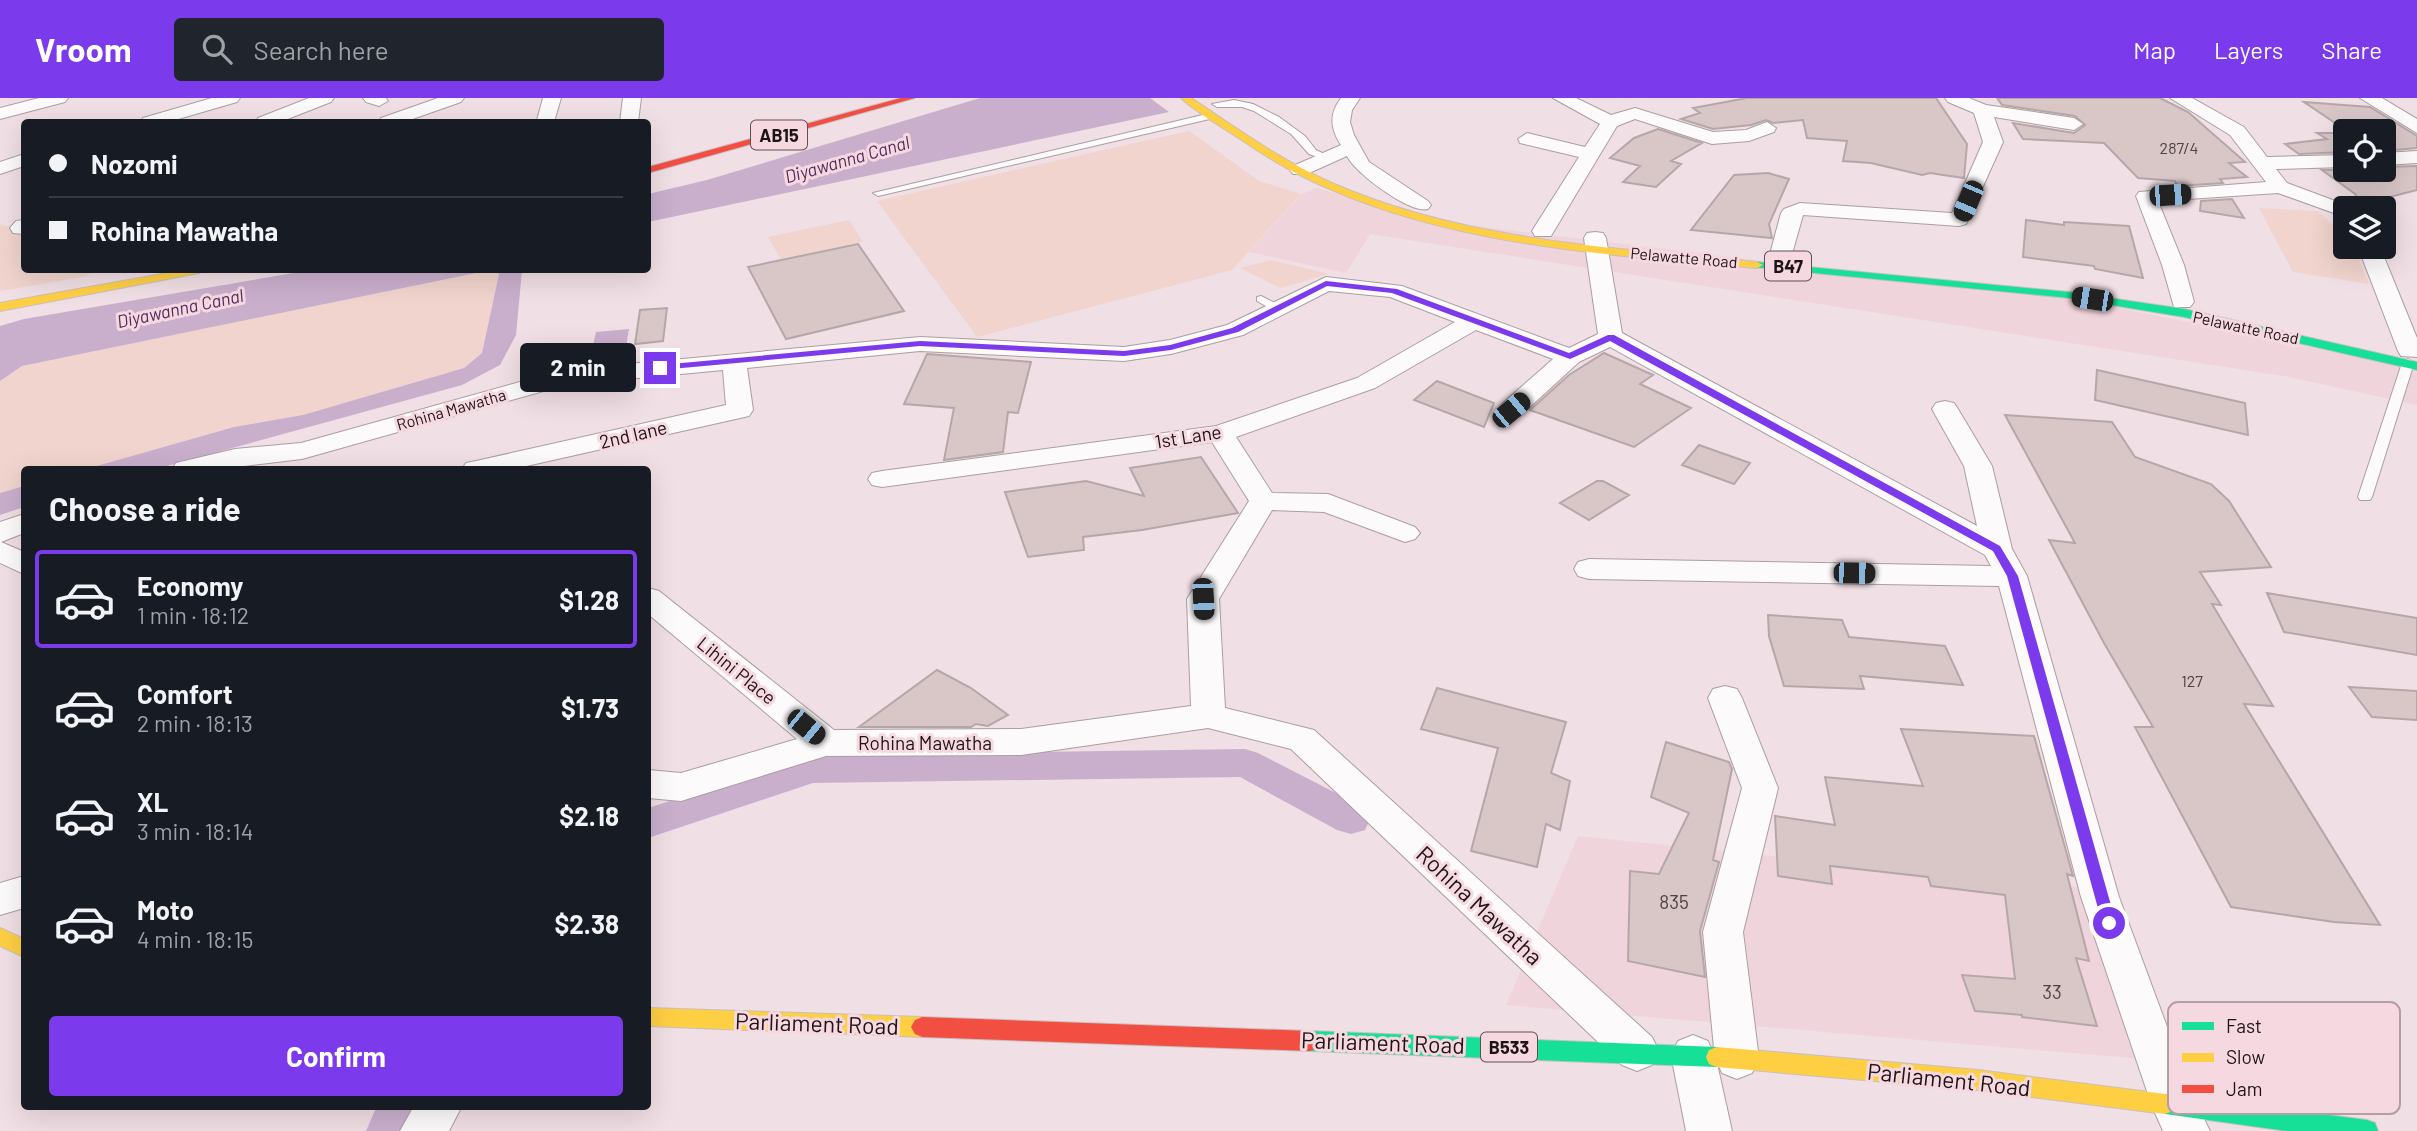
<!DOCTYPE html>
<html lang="en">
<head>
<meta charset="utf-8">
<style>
  body { margin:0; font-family:Barlow,sans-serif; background:#20242c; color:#f1f3f6; height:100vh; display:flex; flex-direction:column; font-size:26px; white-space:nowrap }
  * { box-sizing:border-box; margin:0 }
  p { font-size:23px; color:#9ea1a6 }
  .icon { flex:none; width:38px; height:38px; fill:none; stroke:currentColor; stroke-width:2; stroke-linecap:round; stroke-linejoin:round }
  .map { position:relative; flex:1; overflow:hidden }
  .side { position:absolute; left:21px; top:368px; width:630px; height:644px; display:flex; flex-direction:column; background:#171b24; border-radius:7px; box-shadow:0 7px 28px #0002 }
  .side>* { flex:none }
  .banner { position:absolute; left:21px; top:21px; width:630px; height:154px; border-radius:7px; box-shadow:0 7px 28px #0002; display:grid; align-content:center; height:154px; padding:0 28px; background:#171b24 }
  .buttons { position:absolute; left:2333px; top:21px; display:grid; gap:14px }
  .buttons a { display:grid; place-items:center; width:63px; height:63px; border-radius:7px; background:#171b24; box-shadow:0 7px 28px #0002; font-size:35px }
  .end { position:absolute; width:32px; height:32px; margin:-16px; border:9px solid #7c3aed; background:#fff; box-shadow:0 0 0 4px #fff }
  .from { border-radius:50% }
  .bubble { position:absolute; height:49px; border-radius:7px; background:#171b24; box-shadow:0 7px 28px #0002; font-size:23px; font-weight:700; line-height:49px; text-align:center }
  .car { position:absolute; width:21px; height:42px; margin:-21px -10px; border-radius:9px; box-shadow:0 0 5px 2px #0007; background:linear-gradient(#222 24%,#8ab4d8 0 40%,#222 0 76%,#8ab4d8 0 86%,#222 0) }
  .banner b { display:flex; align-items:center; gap:24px; height:66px; font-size:26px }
  .banner b+b { border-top:2px solid #363941 }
  .banner i { width:18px; height:18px; background:#f1f3f6 }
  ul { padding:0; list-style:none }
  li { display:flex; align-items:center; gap:21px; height:98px; margin:0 14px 10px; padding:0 14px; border:4px solid transparent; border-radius:7px }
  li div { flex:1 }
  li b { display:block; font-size:26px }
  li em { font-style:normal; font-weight:700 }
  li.selected { border-color:#7c3aed }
  li>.icon { width:63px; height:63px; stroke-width:1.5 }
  h2 { padding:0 28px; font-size:32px; line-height:84px }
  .cta { display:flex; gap:14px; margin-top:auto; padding:14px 28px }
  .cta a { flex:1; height:80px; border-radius:7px; background:#7c3aed; color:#fff; font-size:28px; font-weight:700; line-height:80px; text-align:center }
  header { display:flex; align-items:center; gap:42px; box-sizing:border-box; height:98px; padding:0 35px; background:#7c3aed; color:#fff }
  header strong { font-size:33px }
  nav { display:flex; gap:38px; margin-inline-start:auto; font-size:24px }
  .search { width:490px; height:63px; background:#20242c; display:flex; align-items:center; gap:18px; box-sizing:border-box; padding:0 24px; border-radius:7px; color:#9ea1a6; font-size:26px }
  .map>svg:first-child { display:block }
  .built { fill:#f0d4db }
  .green { fill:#f0d4cd }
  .water { fill:#caafcd }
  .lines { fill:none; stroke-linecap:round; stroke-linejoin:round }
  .canal { fill:#caafcd; fill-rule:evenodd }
  .building { fill:#d9c7c8; stroke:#b5a7a9; stroke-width:2 }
  .lane-casing { stroke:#ab9ea1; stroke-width:2 }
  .street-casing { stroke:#ab9ea1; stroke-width:2 }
  .fast-casing { stroke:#c8c0c2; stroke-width:2 }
  .slow-casing { stroke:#c8c0c2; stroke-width:2 }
  .jam-casing { stroke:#c8c0c2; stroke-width:2 }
  .lane { fill:#fdfafb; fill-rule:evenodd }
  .street { fill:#fdfafb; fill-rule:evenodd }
  .fast { fill:#16e098; fill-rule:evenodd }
  .slow { fill:#ffcf43; fill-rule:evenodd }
  .jam { fill:#f24e42; fill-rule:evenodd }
  .route { fill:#7c3aed }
  .labels { text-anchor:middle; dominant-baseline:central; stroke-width:6; stroke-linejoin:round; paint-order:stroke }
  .number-label { font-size:16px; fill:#4d4142 }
  .far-street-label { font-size:16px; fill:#1e1416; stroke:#f6d9e0 }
  .shield { fill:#f6d9e0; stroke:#5f4f53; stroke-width:2 }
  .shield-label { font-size:18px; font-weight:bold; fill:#1e1416 }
  .far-water-label { font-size:18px; font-style:italic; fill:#522a5e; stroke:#f6d9e0 }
  .street-label { font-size:19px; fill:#1e1416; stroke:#f6d9e0 }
  .near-number-label { font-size:19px; fill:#4d4142 }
  .near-street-label { font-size:23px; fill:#1e1416; stroke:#f6d9e0 }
  .key { fill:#f6d9e0; stroke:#b59ea3; stroke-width:2 }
  .key-label { font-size:19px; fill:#1e1416 }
</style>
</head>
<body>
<header>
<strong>Vroom</strong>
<div class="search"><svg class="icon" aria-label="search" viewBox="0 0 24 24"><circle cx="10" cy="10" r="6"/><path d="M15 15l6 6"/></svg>Search here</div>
<nav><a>Map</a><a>Layers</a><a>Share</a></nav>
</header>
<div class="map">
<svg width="2417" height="1033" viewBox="0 0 2417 1033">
  <rect width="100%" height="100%" fill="#f0dfe4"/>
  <path class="built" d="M1318,90l99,31 653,79 347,71v36l-128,-28 -919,-143 -24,39 -97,-21 53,-58z
    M1578,738l507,52 58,171 -637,-54z"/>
  <path class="green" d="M1189,33l70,50 42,13 -69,76 -255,67 -100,-136z
    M2259,110l58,3 28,23v13h9l15,37 -76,-12z
    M849,122l14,22 -82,17 -13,-22z
    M0,126l24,9v37h77l-18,7 -83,14z
    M1271,162l58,14 -49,14 -40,-20z
    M491,172l8,4 -17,79 -18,15 -161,47 -69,12 -148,42h-62v17l-24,7v-112l22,-15z"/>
  <path class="water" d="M980,0h170l19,14 -521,110v-28l59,-14z
    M311,172h211l-6,65 -16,30 -38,20 -306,84h-70l148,-42 69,-12 161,-47 18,-15 17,-79 -8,-4 -469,96 -22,15v-55l24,-7z
    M629,231l-5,30 -35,4 7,-31z
    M24,388v21l-24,8v-22z"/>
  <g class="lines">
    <path class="canal" d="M1245,651l13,4 107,55 5,11 -5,11 -14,4 -14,-4 -97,-53 -427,6 -165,55v-30l164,-53z
      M377,1008h47l-10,25h-48z"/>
  </g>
  <path class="building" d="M1747,0h189l31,46 -3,34 -34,-5 -8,2 -51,-12 -28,-2 4,-20 -40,-3 -4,-18 -30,3 -7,-3 -15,5 -38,4 -32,-10 19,-6 -7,-5z
    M1997,0h163l28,14 57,50 -16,1 18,14 -27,2 3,4 -46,3 -2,-5 -37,-3 -34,-35 -81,-4 -10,-16 61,10 11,-8 -10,-9 -73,-11z
    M2304,4l66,5 47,29v12l-33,3v-20h-37z
    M1658,31l44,14 -31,18 10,3 -25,23 -33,-5 17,-16 -30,-8 24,-20z
    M2317,35h28v19l-46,2 -14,-10 42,-5z
    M2417,68v24l-55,14 -7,-10 -33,-24h62v-3z
    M1768,75l21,6 -20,45 3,14 -81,-8 43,-55z
    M2232,101l12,19 -44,-7 1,-10z
    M2026,122l38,5v-3l65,4 14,52 -48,-9 -1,-3 -71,-9z
    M858,146l46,67 -118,28 -38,-72z
    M667,210l-4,33 -28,3 5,-34z
    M1604,255l49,22 -13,9 51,24 -57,39 -104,-37 39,-35z
    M927,256l104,8 -13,51 -10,-1 -5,40 -59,8 10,-52 -50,-4z
    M2097,272l148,33 3,32 -153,-35z
    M1437,283l57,22 -10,24 -70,-27z
    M2005,317l107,7 23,35 76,27 18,17 42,66 -71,5 21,33 -9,-1 61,102 -29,-2 136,221 -46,-3 -103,-15 -96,-180h18l-49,-84 -55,-103 26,3z
    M1699,347l51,18 -16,21 -52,-19z
    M1201,359l37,56 -96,17 -59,7 1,13 -56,7 -23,-65 81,-11 58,15 -14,-28z
    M1597,383h6l26,14 -40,25 -29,-17z
    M2267,495l150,25v37l-133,-23z
    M1768,517l74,5 7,17 96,9 18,39 -103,-9 4,13 -80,-3 -15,-50z
    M937,572l34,18 37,27 -20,11 -12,-2 -5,3h-112z
    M2349,589l68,4v29l-45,-3z
    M1437,590l129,34 -15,51 19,8 -10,49 -14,-6 -9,43 -66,-16 27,-103 -77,-19z
    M1901,631l133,7 39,140 -6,-2 22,87 -13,-3 21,68 -75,-9v-2l-47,-4 -13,-36 53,4 -10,-84 -74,-9 -3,-9 -98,-11 2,18 -54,-8 -3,-60 60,9 -10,-48 98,9z
    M1666,644l63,20 3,7 -19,91 6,2 -19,69 5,46 -77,-16 2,-90 29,3 30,-61 -38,-16z"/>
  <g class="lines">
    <g class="lane-casing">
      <path id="lane" d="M1234,2l19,4 26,13 26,19 11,14 19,9 -5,3 -21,-8 -18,-20 -37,-23 -12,-4h-25l-5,-3z
        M1211,15l5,3 -2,2 -336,78 -5,-3z
        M1261,198l20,10 2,2 -2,2h-8l-16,-9v-4z
        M2408,261l6,4 -42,134 -2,3h-10l-2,-3 44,-134z"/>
    </g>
    <g class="street-casing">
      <path id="street" d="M39,0h29l-3,4 -65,17v-11z
        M212,0h28l-3,4 -69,20h-27l2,-4z
        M309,0h25l-3,4 -51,20h-24l2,-4z
        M363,0h23l2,3 -9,5 -13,-4z
        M438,0h26l-3,4 -57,20h-25l2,-4z
        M543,0h18l-7,24h-16l-1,-2z
        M623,0h18l-3,24h-18z
        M1341,0h19l-8,12 -2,12 4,13 15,27 59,39 3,4 -3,4c-18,5 -73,-36 -81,-53l-40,18h-14l-3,-4 3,-4 48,-21c-11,-17 -12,-31 0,-47z
        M1553,0h23l35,17 24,-7 78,24 33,-2 21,-8 9,6 -2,4 -25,9 -37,3 -77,-25 -18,7 -66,110h-16l-3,-5 47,-74 -59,-14 -2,-4 9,-6 58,14 15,-23z
        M1945,0h24l17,7 88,13 9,6 -9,6 -80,-13 9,25 -37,82 -7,2 -156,-11 -11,39 3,12 -3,5h-16l-6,-17 11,-41 3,-4 16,-6 152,10 31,-71 -9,-29 -26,-11z
        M2170,0h22l52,29 23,30 78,-2v12l-69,2 11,14 67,25h-9v9l-67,-24 -120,8 26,64 10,37 -4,5h-16l-12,-42 -26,-69 3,-4 127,-10 -36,-47z
        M2360,0h22l35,21v14z
        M2417,53v12l-33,2v-12z
        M24,56v12l-24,8v-12z
        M24,122v14l-11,-1 -3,-5 6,-7z
        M1595,134l8,1 3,5 16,95 355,193 -13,-60 -32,-57 4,-6 9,-2 9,2 4,6 34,57 20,83 15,27 92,321 74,200 17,34h-47l-11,-25 -71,-209 -82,-311 -410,-7 -11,-3 -4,-7 4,-7 11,-3 402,7 -6,-11 -375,-208 -31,15 -59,54 -9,2 -9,-2 -4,-6 4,-6 51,-45 -77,-29 -101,58 -139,49 36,56 56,1 87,33 5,6 -5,6 -10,3 -81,-30 -52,-2 -53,89 6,109 89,22 338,307 7,14 -7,14 -15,6 -15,-6 -331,-316 -83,-21 -187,27 -195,1 -145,45 -33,-3v-28l33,3 116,-34 -149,-125v-26l11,3 175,139 187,-1 170,-23 -4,-107 62,-98 -37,-59 -330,45 -10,-2 -4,-6 4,-6 10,-2 334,-45 141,-48 98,-56 -65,-25 -61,-6 -86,44 -72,19 -47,7 -204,-10 -173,17 6,42 -4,6 -236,53h-51l4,-6 10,-2 250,-56 -3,-35 -158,15 -263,74 -82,10h-48l4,-6 59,-14 66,-6 262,-73 357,-33 204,10 46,-7 57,-15 99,-48 76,9 167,62 29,-14 -14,-96 3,-5z
        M2358,149h22l37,91v19l-16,-1 -3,-5z
        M24,416v19l-23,9 23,10v22l-24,-11v-41z
        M1725,588l12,3 5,9 36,90 -35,144 16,127 -7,14 -15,6 -15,-6 -6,-14 16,72h-46l-15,-76 7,-14 15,-6 15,6 7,18 -12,-127 39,-144 -34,-90 5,-9z
        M24,778v32l-24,7v-32z
        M414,1008h48l-13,25h-49z"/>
    </g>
    <g class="fast-casing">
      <path id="fast" d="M1757,164l312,30 115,17 233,53v8l-233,-53 -115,-19 -316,-31 -2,-2z
        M1310,933l407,16 8,3 3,7 -3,7 -8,3 -407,-16 -8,-3 -3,-7 3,-7z
        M2165,996l202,26 8,3 3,8h-91l-122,-17 -8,-3 -3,-7 3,-7z"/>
    </g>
    <g class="slow-casing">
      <path id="slow" d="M1181,0h10c46,30 90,63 141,85 132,58 283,65 425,79l6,3 -6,3c-145,-13 -297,-21 -432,-81 -31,-13 -60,-31 -88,-50 -18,-12 -40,-24 -56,-39z
        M184,172h21l-6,3 -199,38v-8z
        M0,830l24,11v18l-24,-11z
        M648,910l274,9 7,3 4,7 -4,7 -7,3 -274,-11z
        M1717,949l261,23 187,24 8,3 3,7 -3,7 -8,3 -187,-24 -261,-23 -8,-3 -3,-7 3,-7z"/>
    </g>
    <g class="jam-casing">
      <path id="jam" d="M901,0h14l-267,75v-6z
        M922,919l388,14 8,3 3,7 -3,7 -8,3 -388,-14 -7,-3 -4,-7 4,-7z"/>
    </g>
    <use href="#lane" class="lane"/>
    <use href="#street" class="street"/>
    <use href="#fast" class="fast"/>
    <use href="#slow" class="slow"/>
    <use href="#jam" class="jam"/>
  </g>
  <path class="route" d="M1326,183l71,8 172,64 39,-18h6l386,211 18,30 98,347 -2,5h-10l-2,-5 -95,-347 -14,-25 -383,-210 -40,18 -178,-66 -65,-7 -89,46 -67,18 -47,6 -204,-10 -260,24 -4,-2 4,-3 260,-24 204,10 46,-6 62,-17z"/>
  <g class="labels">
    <g class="number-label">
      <text x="2179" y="49">287/4</text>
      <text x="2192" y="582">127</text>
    </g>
    <g class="far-street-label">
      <text transform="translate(1684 159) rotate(5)">Pelawatte Road</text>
      <text transform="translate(2246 229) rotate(12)">Pelawatte Road</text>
      <text transform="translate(451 311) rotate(-16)">Rohina Mawatha</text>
    </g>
    <g class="shield">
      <rect x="751" y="22.5" width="56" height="29" rx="5"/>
      <rect x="1765" y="153.5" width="46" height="29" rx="5"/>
      <rect x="1481" y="934.5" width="56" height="29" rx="5"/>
    </g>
    <g class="shield-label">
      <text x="779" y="37">AB15</text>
      <text x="1788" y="168">B47</text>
      <text x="1509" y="949">B533</text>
    </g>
    <g class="far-water-label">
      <text transform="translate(847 61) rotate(-16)">Diyawanna Canal</text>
      <text transform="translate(180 210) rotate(-12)">Diyawanna Canal</text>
    </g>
    <g class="street-label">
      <text transform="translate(633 336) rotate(-13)">2nd lane</text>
      <text transform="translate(1188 338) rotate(-9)">1st Lane</text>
      <text transform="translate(737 572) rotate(39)">Lihini Place</text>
      <text x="925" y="644">Rohina Mawatha</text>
    </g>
    <g class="near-number-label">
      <text x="1674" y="803">835</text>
      <text x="2052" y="893">33</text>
    </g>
    <g class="near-street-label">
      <text transform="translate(1480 807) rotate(43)">Rohina Mawatha</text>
      <text transform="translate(817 925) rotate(2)">Parliament Road</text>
      <text transform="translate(1383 944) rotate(2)">Parliament Road</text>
      <text transform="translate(1949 981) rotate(6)">Parliament Road</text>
    </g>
  </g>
  <rect x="2168" y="904" width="232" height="112" rx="10" class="key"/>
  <rect x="2182" y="924" width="32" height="8" fill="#16e098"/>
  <rect x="2182" y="955" width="32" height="9" fill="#ffcf43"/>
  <rect x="2182" y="987" width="32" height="8" fill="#f24e42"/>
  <g class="key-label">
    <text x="2226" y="935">Fast</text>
    <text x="2226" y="966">Slow</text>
    <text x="2226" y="998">Jam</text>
  </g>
</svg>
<div class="buttons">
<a><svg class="icon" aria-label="locate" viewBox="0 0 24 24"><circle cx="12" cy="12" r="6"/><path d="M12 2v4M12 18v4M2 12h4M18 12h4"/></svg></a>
<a><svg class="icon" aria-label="layers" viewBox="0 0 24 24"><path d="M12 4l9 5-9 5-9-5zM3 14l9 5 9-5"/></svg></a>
</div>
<i class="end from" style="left:2109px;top:825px"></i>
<i class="end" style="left:660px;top:270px"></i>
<div class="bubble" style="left:520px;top:245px;width:116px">2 min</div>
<i class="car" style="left:2170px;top:97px;rotate:86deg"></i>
<i class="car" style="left:1968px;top:103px;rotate:203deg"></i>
<i class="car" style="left:2092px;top:201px;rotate:279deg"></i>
<i class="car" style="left:1511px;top:312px;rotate:50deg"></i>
<i class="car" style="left:1854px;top:475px;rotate:91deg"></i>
<i class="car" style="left:1203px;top:501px;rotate:177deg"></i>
<i class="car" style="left:806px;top:629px;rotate:129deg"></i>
<div class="banner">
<b><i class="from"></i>Nozomi</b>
<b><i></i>Rohina Mawatha</b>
</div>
<section class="side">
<h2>Choose a ride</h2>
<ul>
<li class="selected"><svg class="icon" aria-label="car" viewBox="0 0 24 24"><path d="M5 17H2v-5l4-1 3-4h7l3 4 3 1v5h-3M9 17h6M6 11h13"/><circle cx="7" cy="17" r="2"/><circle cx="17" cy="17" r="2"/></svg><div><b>Economy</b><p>1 min · 18:12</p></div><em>$1.28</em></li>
<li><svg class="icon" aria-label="car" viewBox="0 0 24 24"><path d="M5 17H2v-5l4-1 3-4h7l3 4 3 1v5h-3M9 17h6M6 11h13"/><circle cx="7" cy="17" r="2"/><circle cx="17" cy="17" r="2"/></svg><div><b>Comfort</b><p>2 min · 18:13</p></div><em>$1.73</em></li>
<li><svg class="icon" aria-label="car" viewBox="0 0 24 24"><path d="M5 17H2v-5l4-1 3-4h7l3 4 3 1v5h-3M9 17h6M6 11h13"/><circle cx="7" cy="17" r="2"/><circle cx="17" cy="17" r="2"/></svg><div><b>XL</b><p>3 min · 18:14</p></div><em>$2.18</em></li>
<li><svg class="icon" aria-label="car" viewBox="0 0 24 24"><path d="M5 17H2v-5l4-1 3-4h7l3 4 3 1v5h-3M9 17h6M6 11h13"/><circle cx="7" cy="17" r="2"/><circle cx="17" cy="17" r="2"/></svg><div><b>Moto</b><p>4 min · 18:15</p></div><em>$2.38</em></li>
</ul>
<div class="cta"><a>Confirm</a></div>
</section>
</div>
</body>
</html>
